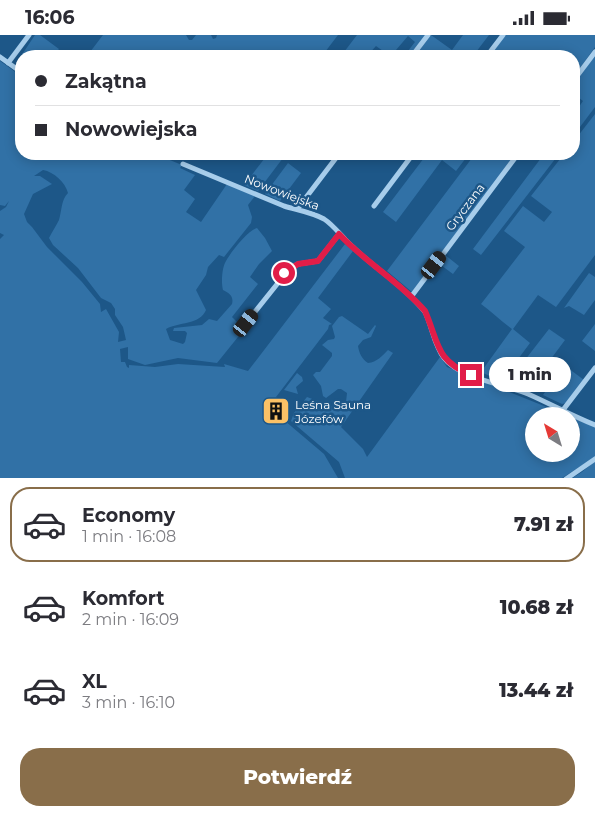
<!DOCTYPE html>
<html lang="pl">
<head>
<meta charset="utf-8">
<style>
  body { margin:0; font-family:Montserrat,sans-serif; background:#f2f2f3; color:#2b2b33; height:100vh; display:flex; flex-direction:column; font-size:19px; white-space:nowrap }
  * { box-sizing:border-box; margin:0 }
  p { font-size:16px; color:#7c7c81 }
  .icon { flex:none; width:28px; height:28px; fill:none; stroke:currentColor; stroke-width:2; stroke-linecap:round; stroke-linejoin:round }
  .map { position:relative; height:443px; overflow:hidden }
  .panel { display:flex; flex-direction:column; background:#fff; flex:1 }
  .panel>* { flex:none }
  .banner { position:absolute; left:15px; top:15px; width:565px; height:110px; border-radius:20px; box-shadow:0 2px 12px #0003; display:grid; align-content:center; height:110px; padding:0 20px; background:#fff }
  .needle { width:32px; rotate:322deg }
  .buttons { position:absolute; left:525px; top:372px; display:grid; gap:10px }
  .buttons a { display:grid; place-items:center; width:55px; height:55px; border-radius:50%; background:#fff; box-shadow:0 2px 12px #0003; font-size:25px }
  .end { position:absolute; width:22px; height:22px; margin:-11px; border:6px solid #e11d48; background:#fff; box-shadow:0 0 0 2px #fff }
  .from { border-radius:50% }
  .bubble { position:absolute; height:35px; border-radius:18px; background:#fff; box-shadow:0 2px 12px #0003; font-size:16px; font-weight:800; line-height:35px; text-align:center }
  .car { position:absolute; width:15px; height:30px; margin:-15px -8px; border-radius:6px; box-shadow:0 0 4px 1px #0007; background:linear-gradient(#222 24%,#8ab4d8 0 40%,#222 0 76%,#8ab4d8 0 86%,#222 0) }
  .banner b { display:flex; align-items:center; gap:18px; height:48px; font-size:19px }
  .banner b+b { border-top:1px solid #e1e1e2 }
  .banner i { width:12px; height:12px; background:#2b2b33 }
  ul { padding:9px 0 0; list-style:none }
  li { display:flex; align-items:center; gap:15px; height:75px; margin:0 10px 8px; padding:0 10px; border:2px solid transparent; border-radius:20px }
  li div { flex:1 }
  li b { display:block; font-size:19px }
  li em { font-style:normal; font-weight:800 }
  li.active { border-color:#896e4a }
  li>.icon { width:45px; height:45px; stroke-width:1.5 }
  .button { display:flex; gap:10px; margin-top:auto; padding:10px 20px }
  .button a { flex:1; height:58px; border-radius:20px; background:#896e4a; color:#fff; font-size:20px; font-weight:800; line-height:58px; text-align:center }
  .status { display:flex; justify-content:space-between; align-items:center; height:35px; padding:0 25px; background:#fff; direction:ltr }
  .status svg { height:14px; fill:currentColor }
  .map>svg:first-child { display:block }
  .green { fill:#3171a6; fill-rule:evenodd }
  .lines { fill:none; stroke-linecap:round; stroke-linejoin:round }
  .minor { stroke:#a7cdeb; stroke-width:5 }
  .route { stroke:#e11d48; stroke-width:6 }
  .labels { text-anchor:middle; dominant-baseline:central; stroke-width:5; stroke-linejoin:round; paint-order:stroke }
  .street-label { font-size:12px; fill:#fff; stroke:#1d5788 }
  .poi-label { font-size:12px; fill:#fff; stroke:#1d5788; text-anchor:start }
</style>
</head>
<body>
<div class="status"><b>16:06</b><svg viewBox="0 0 49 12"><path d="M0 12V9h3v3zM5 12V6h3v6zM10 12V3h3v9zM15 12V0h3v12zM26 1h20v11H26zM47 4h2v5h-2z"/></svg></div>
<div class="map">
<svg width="595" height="444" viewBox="0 0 595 444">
  <rect width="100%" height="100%" fill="#1d5788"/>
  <path class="green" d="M35,0h5l19,14 -6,7h-32v11l-2,-8z
    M103,0h83l3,5h3l4,-5h15l2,4 3,-1 1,-3h121l-16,21h-235z
    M357,0h68l-16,21h-5l11,-14 -7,-6 -12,14 -3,6h-3l-14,-10 -9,10h-26z
    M431,0l21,15 11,-15h26l-16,21h-58z
    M504,0h91v12l-21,29v-20h-86z
    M595,20v52l-21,28v-21l9,-13 -9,-7v-10z
    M0,26l21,15v78h127l12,2 22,9 -2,3 15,7 -11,15 11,9 -9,13 15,10 26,-38 28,12 -7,9 4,12 -1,6 -27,34 -5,-2 -11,12 -2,8 -10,15 10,20c-6,15 -28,12 -40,19l4,11 13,4 2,-2 2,-9 -2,-2h-12l1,-3 28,-3 7,-6 8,2 15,-17c2,-8 -3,-11 -9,-14 -2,-7 -1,-21 2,-27 5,-10 22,-32 32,-35l8,10 7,13 -13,13 -9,13 8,7 -26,33 5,5 -3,4 2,4 6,2 -25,31 -39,-5 -33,7 -17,-6v-12l-8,2 1,13h4l2,5 2,1v-3l26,2 23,-3 47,3 -1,-3 24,7 97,-127 8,7 -35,47 13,11 -8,9 9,6 -3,1 -1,4 -52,68 5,4 4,20 39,33 14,24h-338v-239l4,-4 -4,-2v-22l6,-4 3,-6 -4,5 -5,-1zM43,135c11,2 22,12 25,23 -7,7 -6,17 -9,27 -3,6 -7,12 -10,18l4,7 25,23 23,30 10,5 4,6v6l8,12 3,13 -8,2 1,-10 -13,-23 -5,3 -1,-8 -18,-22 -35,-35 -15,-20 -5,-5 -3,-8 9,-20 19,-10 -12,-8h-6z
    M595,79v141l-39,52 -18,-12 -25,34 17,14 -26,35 -6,2 -17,-8 31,-43c-11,-8 -20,-17 -31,-25l44,-57 -21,-16 19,-25 21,16 8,-10 -21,-16 33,-42h10v-13z
    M268,119h18l-28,37 -14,-6z
    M427,119h42l-13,17 -14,-11 -46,62 -13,-10z
    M475,119h41l-104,138 -25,-21z
    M544,119h15l-78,101 -8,-6z
    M288,128l13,10 -21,28 -15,-7z
    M444,219l15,12 -6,8 -15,-11z
    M589,238l6,4v23l-11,15 -15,-9 -5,2z
    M342,281l26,18 7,-9 1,1 -5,11 -8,3 -5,6c1,7 4,13 10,17 9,-1 14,-7 20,-13l5,3 -52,74 22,22 4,8 73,-100 7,10 122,49h-35v38h37v-37l24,10v30l-33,21h-217l-6,-16 -48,-41 3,-8 13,-16 38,14 2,-18 -6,-4h-3l-12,9 -3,-2 -2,-10 -8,-11 3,-3h4l12,-16v-3l-10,-8 6,-5 6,-1 1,-2 -3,-11 7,-9z
    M595,289v27l-13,-10z
    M549,294l16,11 -38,51 -12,-4 -4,-5v-4z
    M564,330l20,15 -18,23 -4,1 -19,-9z
    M297,338l5,4 1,4 -7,6 2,7 -14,-4z
    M595,426v17l-24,1 11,-7z"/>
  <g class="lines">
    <path class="minor" d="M412,21l16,-21
      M487,21l16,-21
      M0,22l21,15
      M8,28l21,-28
      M574,45l21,-28
      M183,129l101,42c13,4 27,6 40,13 11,7 20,21 30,29 23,22 51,39 71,64 7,14 9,33 19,46 15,20 62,27 84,36 23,10 44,22 67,31
      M374,171l39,-52
      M298,173l41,-54
      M411,262l107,-143
      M246,288l44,-55 8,-4 20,-3 21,-27
      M563,375l32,-42
      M566,444l29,-20"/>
  </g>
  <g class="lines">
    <path class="route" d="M284,238l14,-9 20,-3 21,-27c26,28 61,48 86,77 14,32 10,49 46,64"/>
  </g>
  <defs>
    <g id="building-square" transform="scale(1.4375)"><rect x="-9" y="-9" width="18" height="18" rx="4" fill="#fbc166" stroke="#1d5788"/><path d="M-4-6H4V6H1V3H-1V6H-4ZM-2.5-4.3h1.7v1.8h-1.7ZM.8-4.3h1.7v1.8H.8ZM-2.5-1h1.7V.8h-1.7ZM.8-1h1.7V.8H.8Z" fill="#111"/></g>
  </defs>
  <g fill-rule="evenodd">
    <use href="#building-square" x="276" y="376"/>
  </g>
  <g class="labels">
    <g class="street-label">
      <text transform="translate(282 157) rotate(21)">Nowowiejska</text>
      <text transform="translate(465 172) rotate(-53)">Gryczana</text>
    </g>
    <g class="poi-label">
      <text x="295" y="369">Leśna Sauna<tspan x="295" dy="14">Józefów</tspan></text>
    </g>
  </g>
</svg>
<div class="buttons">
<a><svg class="needle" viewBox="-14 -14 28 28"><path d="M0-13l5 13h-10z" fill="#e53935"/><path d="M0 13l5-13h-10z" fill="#7c7c81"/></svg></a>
</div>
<i class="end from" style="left:284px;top:238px"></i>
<i class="end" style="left:471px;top:340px"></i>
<div class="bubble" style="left:489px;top:322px;width:82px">1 min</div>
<i class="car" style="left:434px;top:230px;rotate:37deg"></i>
<i class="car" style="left:246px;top:288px;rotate:38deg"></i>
<div class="banner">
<b><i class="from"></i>Zakątna</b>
<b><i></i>Nowowiejska</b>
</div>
</div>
<section class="panel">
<ul>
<li class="active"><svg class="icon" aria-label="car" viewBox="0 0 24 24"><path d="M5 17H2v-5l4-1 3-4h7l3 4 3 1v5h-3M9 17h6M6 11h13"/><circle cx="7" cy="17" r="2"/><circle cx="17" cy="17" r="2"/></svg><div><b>Economy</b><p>1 min · 16:08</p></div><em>7.91 zł</em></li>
<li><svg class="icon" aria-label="car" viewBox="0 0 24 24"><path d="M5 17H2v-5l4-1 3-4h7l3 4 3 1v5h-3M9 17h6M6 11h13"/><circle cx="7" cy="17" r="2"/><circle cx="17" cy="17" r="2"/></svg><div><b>Komfort</b><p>2 min · 16:09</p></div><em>10.68 zł</em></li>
<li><svg class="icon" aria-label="car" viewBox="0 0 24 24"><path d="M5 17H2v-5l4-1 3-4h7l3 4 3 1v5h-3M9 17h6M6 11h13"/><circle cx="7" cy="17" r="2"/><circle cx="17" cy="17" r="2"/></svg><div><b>XL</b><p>3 min · 16:10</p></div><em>13.44 zł</em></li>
</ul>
<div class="button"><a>Potwierdź</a></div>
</section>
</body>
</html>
